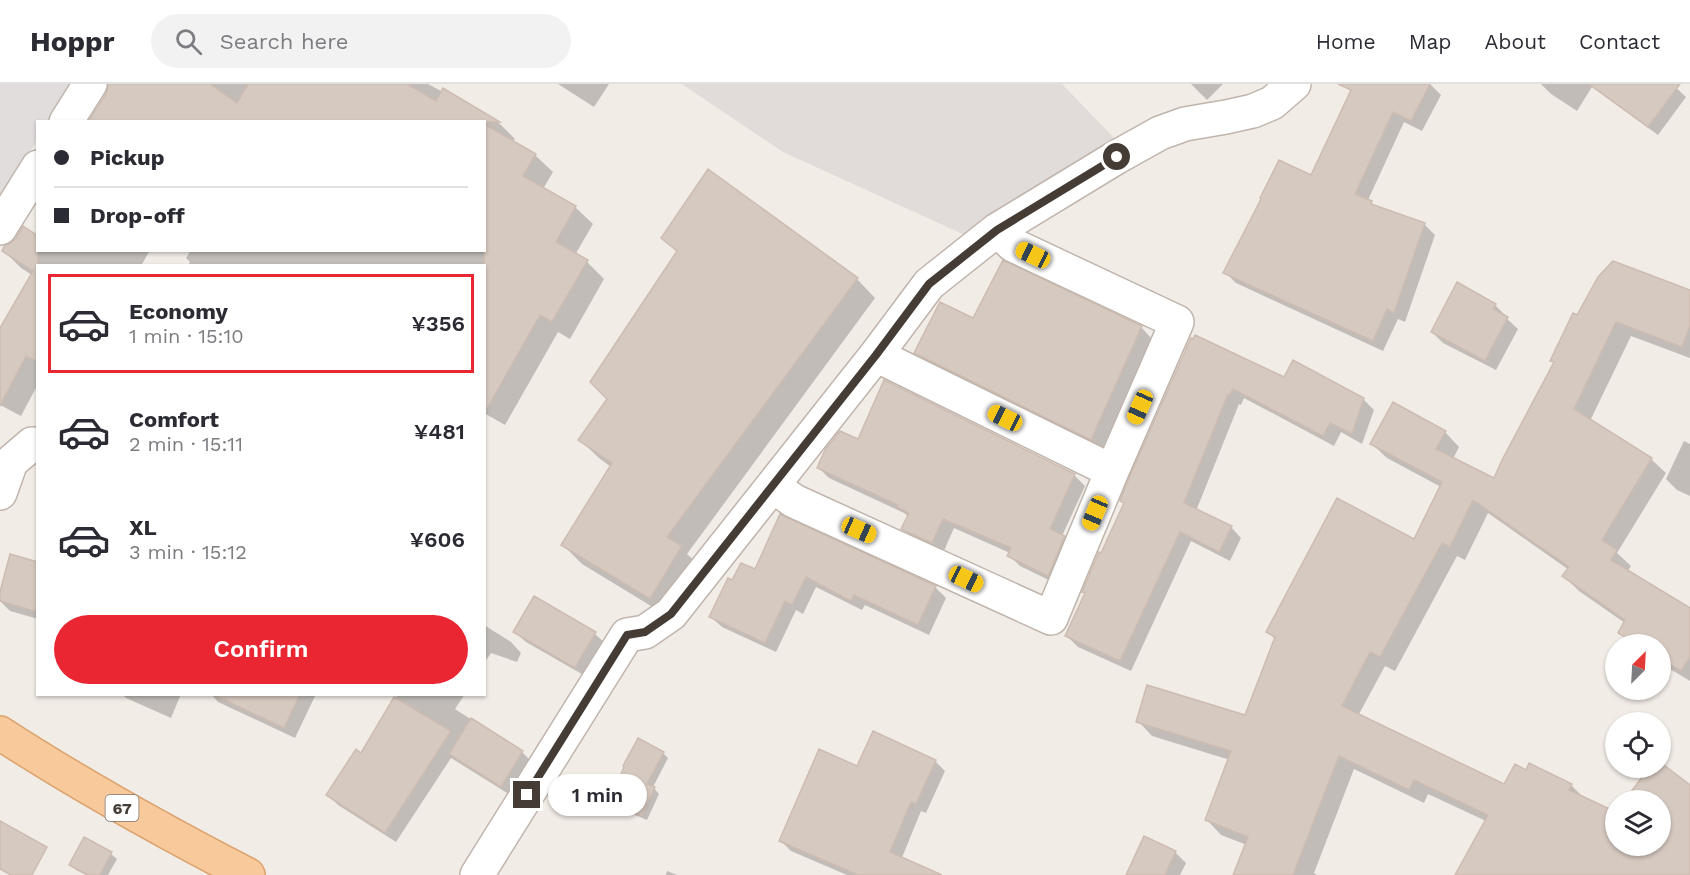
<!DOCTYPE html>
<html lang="en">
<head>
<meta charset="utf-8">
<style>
  body { margin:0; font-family:"Work Sans",sans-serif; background:#f2f2f3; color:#2b2b33; height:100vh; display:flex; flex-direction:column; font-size:22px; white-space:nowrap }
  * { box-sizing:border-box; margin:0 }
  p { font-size:20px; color:#7c7c81 }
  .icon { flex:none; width:33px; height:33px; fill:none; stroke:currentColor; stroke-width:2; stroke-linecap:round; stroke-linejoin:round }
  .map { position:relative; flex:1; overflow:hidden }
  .panel { position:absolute; left:36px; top:180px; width:450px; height:432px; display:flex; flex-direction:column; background:#fff; border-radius:0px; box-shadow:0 2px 4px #0004 }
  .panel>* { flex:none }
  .guide { position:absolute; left:36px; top:36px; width:450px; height:132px; border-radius:0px; box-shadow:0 2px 4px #0004; display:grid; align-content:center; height:132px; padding:0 18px; background:#fff }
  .needle { width:39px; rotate:24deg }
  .buttons { position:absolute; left:1605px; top:550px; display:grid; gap:12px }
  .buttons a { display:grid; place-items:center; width:66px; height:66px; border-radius:50%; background:#fff; box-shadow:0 2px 4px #0004; font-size:30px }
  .end { position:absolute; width:27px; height:27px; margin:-14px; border:8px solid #453c36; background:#fff; box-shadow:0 0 0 3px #fff }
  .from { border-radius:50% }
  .bubble { position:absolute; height:42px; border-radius:21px; background:#fff; box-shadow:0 2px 4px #0004; font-size:20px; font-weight:600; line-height:42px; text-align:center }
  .car { position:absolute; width:18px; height:36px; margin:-18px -9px; border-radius:8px; box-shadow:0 0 4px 2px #0007; background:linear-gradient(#f5c518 24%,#345 0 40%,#f5c518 0 76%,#345 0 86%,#f5c518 0) }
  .guide b { display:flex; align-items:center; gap:21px; height:57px; font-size:22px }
  .guide b+b { border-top:2px solid #e1e1e2 }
  .guide i { width:15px; height:15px; background:#2b2b33 }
  ul { padding:10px 0 0; list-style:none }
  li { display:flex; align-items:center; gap:18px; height:99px; margin:0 12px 9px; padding:0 6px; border:3px solid transparent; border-radius:0px }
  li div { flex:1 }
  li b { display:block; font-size:22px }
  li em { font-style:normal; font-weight:600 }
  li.current { border-color:#ea2633 }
  li>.icon { width:54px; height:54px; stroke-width:1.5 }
  .cta { display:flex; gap:12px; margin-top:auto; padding:12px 18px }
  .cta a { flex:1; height:69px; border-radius:36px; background:#ea2633; color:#fff; font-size:24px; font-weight:600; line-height:69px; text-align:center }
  header { display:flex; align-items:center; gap:36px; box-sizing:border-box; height:84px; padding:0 30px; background:#fff; border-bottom:2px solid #e1e1e2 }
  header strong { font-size:28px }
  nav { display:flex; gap:33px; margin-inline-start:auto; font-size:21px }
  .search { width:420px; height:54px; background:#f2f2f3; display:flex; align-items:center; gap:15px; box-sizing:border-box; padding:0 21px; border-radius:33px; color:#7c7c81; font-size:22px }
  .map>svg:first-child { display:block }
  .industrial { fill:#e1dcd9 }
  .parking { fill:#e1dddc }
  .shadow { fill:#0003 }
  .building { fill:#d6c9c0; stroke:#cdbcb1; stroke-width:1.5 }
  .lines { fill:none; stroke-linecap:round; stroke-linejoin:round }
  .minor-casing { stroke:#c0b5ad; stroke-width:36 }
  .primary-casing { stroke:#dba26c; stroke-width:36 }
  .minor { stroke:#fff; stroke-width:33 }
  .primary { stroke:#f7c99b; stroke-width:33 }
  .route { stroke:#453c36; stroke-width:8 }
  .labels { text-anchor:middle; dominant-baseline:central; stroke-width:6; stroke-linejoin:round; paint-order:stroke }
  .shield { fill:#fff; stroke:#7d7672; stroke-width:1.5 }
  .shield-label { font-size:16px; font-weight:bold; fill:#453c36 }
</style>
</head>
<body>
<header>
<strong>Hoppr</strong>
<div class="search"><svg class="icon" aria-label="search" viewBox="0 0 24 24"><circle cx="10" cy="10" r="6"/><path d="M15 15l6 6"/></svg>Search here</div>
<nav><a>Home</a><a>Map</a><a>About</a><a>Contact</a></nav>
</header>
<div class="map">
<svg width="1690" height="791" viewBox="0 0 1690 791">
  <rect width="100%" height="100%" fill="#f2ece7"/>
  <path class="industrial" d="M682,0h380l54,56 -149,96 -184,-84z"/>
  <path class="parking" d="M0,0h73l-24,37 -11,1 -1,18 -37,60z"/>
  <path class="shadow" d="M140,0h288l69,37 18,18 -2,3 22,13 18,17 -10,17 32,18 18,17 -18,31 12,7 17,17 -34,60 -12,-7 -53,93 -21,-12v-147h-296l2,-4 -4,-4 5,-8h293v-128h-394z
    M558,0h51l-15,23z
    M1191,0h32l-16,16z
    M1349,0h81l11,11 -19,36 -18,-9 -36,78 9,8 47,16 11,11 -30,87 -7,-3 -15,32 -147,-68 -11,-11 87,-95 40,-85 -5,-5z
    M1541,0h131l14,13 -28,38 -66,-48 -15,24 -26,-17z
    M663,154l194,41 18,19 -188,256 13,12 -31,51 -87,-53 -19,-19 48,-78 -12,-9 -19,-18 29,-41 69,-147z
    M150,166l-9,16h-103v118l-17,32 -21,-11v-74l32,-56 -11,-7 -17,-17z
    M1003,178l139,66 10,11 -50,110 -175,-86 -11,-11 57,-32z
    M1690,207v67l-59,-22 -41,85 61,38 15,14 -49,80 14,13 -4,6 63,38v71l-30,-18v-18h-28l-13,-13 6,-9 -46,-32 -15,-15 5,-6 -81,-57 -23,47 -8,-4 -62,115 -10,-5 -26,48 146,72 22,-14 3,-7 41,20 15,15 30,46h44v-45h-34l25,-33 39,19v88h-233l29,-54 -58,-27 -4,9 -70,-34 -40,104 3,2h-83l13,-30 -26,-10 -14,-15 23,-60 -78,-24 -14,-15 108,-4 29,-78 -7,-7 146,-91 27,-54 -54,-29 -15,-14 73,-12 14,15 -6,12 42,21 60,-117 -3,-3 25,-43z
    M1495,221l11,11 -1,1 13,12 -22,41 -53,-27 -11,-11z
    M1191,256l93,39 79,20 11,11 -12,34 -21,-12 -7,14 -90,-48 -3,7 -2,-1 -43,107 35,16 10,11 -11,23 -39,-20 -60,130 -53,-24 -11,-11 58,-131 -3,-4z
    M858,357l216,34 11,11 -23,50 13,12 -16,37 -39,-19 -11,-11 1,-2 -56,-25 -11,25 -30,-14 -10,-10 6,-12 -5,-4 -75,-35 -11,-11z
    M1684,357l6,3v52l-13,-6 -11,-11z
    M781,432l155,72 10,10 -17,37 -64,-30 -3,5 -46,-23 -13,27 -7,-4 -20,42 -54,-25 -11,-10 22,-35 23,-11z
    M38,479v56l-28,-8 -10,-10v-3z
    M484,541l27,17 10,11 -4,9 -26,-9 -7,10z
    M515,548l80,2 11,10 -19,33 -61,-35z
    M122,610h59l-10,24 -45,-20z
    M211,610h105l-21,44 -77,-36z
    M398,610h67l-10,15 67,43 11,11 -21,33 -61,-38 -55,84 -58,-37 -10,-10 34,-40z
    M663,669l5,5 -15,29 6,7 -12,26 -31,-13 -5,-5z
    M935,677l10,10 -19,42 -5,-2 -20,49 3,15h-57l-56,-24 -11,-11 77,-72z
    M84,755l27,15 6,5 -9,16h-22l-10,-5 -5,-6z
    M1175,768l11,11 -6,12h-51z
    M667,787l10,4h-11z"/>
  <path class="building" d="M109,0h101l27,19 11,-19h159l29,17 7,-13 57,34h-412l18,-28z
    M1338,0h92l-19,37 -18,-9 -38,82 17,7 -1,3 54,19 -31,90 -7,-4 -14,32 -150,-68 38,-74 -1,-1 19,-38 32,15 40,-85z
    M1589,0h91l-32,43z
    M484,40l52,30 -13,22 53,30 -20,36 32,18 -36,62 -12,-7 -56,99z
    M708,85l150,109 -191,259 15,9 -32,53 -89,-54 51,-82 -34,-23 29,-41 -17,-17 87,-131 -16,-13z
    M23,142l15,10v126l-12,-6 -26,50v-78l33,-57 -31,-20 3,-6 4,-1 7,-6z
    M1003,176l139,66 -51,114 -177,-87 26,-51 33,16z
    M1613,177l77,29v36l-8,21 -66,-25 -42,87 78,49 -50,82 15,10 -6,10 79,48v49l-9,14 -21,-12v-14h-22l-20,-12 7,-13 -63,-44 7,-9 -96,-67 -23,47 -8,-4 -62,114 -10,-5 -28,54 162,78 11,-20 11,6 3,-7 43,21 -3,6 47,22v34h44v-45h-36l25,-33h11v-6l30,23v90h-235l33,-60 -74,-35 -5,10 -70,-34 -46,119h-60l15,-38 -43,-17 26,-69 -95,-29 11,-37 98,30 30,-78 -9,-5 71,-134 77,41 28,-57 -72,-38 23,-42 53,29 -10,18 58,29 8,-18 52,-98 -4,-1 23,-48 4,2 21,-38z
    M1457,198l39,22 -3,5 15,8 -23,44 -54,-29z
    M1195,251l89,42 9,-17 71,38 -12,36 -22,-11 -7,13 -90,-47 -3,6 -2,-1 -44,109 48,23 -13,26 -39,-20 -60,129 -55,-25 20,-43 -3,-1 17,-40 2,1 23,-50 -4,-2 9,-23 62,-140 2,1z
    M884,296l191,94 -25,55 15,7 -17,40 -41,-20 4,-8 -68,-29 -11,24 -31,-14 8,-16 -12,-6 1,-2 -81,-37 8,-18 15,-19 18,8z
    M780,430l156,72 -18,39 -64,-30 -3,6 -45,-24 -14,28 -7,-4 -20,42 -56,-26 19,-39 4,2 9,-17 14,6z
    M10,470l28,8v50l-38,-11v-9z
    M534,512l62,36 -21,36 -62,-36z
    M212,610h88l-16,34z
    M394,613l57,34 -66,102 -59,-38 30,-46 5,4z
    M471,634l52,33 -22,36 -52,-33z
    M873,647l63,29 -20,44 -5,-2 -21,50 52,23h-84l-79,-34 40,-92 38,17z
    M638,654l26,14 -17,32 8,3 -13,29 -33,-14 15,-35 -1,-1z
    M0,737l47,26 -15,28h-21l-11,-6z
    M1144,752l32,15 -11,24h-39z
    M84,753l28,15 -12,23h-12l-19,-10z"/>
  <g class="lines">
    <g class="minor-casing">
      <path id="minor" d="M66,38l24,-38
        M0,144l38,-61
        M876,271l236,116
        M773,402l21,15 257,117 61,-147 65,-149 -164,-77 -16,-15
        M0,409l11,-31 21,-18h6
        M477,791l150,-240 18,-3 26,-18 205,-259 53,-71 68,-54 120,-73 43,-24 25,-9 41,-7 27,-6 19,-8 22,-19"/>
    </g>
    <g class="primary-casing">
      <path id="primary" d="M0,649c80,52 163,98 248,142"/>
    </g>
    <use href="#minor" class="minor"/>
    <use href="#primary" class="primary"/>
  </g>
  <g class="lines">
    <path class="route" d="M527,711l100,-160 18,-3 26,-18 205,-259 53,-71 68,-54 120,-73"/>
  </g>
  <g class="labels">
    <rect class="shield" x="105.5" y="711" width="33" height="26" rx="4.5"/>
    <g class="shield-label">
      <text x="122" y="724">67</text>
    </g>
  </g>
</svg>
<div class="buttons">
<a><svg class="needle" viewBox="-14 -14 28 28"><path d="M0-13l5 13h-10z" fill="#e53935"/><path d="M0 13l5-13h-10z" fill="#7c7c81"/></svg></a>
<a><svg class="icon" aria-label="locate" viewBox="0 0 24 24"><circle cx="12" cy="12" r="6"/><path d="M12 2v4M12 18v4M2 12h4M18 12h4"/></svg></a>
<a><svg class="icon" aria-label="layers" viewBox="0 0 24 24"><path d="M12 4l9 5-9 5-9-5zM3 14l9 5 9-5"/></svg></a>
</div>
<i class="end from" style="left:1117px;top:73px"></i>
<i class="end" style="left:527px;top:711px"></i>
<div class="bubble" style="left:548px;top:690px;width:99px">1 min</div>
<i class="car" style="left:1033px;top:171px;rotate:295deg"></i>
<i class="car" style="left:1140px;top:323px;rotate:204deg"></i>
<i class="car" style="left:1005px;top:334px;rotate:296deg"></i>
<i class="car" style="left:1095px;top:429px;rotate:203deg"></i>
<i class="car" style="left:859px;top:446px;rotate:114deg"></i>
<i class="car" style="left:966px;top:495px;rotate:115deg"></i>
<div class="guide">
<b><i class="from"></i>Pickup</b>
<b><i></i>Drop-off</b>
</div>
<section class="panel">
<ul>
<li class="current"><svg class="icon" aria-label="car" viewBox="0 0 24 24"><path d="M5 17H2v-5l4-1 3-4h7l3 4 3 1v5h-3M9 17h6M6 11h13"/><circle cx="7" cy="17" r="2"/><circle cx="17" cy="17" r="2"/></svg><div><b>Economy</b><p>1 min · 15:10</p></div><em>¥356</em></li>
<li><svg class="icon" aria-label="car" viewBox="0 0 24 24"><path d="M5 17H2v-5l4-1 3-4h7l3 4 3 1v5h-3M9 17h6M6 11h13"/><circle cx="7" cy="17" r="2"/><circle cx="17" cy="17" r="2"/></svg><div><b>Comfort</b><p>2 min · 15:11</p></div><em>¥481</em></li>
<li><svg class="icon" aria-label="car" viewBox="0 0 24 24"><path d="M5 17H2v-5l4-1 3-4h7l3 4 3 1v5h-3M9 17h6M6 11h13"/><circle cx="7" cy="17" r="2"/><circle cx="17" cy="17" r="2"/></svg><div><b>XL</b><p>3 min · 15:12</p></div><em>¥606</em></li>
</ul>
<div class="cta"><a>Confirm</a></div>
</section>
</div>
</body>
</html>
